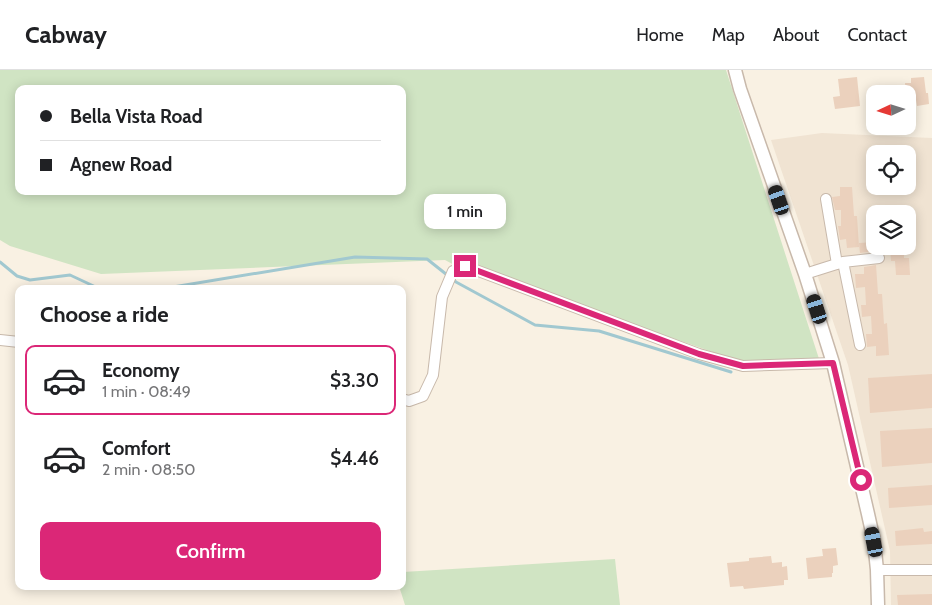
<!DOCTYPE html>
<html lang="en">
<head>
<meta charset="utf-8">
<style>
  body { margin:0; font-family:Cabin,sans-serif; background:#f2f2f2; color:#202124; height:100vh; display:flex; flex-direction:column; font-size:19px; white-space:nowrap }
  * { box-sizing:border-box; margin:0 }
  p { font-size:16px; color:#757577 }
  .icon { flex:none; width:28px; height:28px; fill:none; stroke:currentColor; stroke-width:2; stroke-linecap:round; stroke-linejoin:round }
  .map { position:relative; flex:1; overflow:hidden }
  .panel { position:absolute; left:15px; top:215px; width:391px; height:305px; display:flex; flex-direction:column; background:#fff; border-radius:10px; box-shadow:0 2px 12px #0003 }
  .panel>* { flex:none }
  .top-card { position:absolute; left:15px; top:15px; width:391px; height:110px; border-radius:10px; box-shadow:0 2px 12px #0003; display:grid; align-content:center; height:110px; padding:0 25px; background:#fff }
  .needle { width:32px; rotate:266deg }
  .controls { position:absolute; left:866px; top:15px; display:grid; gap:10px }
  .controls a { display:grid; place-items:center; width:50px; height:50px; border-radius:10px; background:#fff; box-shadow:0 2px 12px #0003; font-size:25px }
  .end { position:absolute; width:22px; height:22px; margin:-11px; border:6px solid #db2777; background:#fff; box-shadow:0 0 0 2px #fff }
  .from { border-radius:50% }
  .bubble { position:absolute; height:35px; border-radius:10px; background:#fff; box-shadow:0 2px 12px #0003; font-size:16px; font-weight:600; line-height:35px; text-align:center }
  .car { position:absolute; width:15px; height:30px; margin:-15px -8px; border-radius:6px; box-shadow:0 0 4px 1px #0007; background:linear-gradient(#222 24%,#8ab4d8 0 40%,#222 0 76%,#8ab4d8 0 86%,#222 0) }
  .top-card b { display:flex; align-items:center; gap:18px; height:48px; font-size:19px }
  .top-card b+b { border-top:1px solid #e0e0e0 }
  .top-card i { width:12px; height:12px; background:#202124 }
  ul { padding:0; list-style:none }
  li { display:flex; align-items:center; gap:15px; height:70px; margin:0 10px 8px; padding:0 15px; border:2px solid transparent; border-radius:10px }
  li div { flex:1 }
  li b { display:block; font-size:19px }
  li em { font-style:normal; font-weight:600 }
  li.on { border-color:#db2777 }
  li>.icon { width:45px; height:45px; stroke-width:1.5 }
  h2 { padding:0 25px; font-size:22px; line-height:60px }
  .primary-button { display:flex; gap:10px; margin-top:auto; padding:10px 25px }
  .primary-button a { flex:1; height:58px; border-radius:10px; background:#db2777; color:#fff; font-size:20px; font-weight:600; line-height:58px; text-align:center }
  header { display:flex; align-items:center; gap:30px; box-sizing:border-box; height:70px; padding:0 25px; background:#fff; border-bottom:1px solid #e0e0e0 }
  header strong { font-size:24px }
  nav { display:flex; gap:28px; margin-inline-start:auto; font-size:18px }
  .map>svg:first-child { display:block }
  .residential { fill:#f0e3d2; fill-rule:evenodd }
  .green { fill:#d0e4c3; fill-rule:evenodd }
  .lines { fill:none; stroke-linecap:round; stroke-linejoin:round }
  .stream { stroke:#a1c8d0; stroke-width:3 }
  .building { fill:#ebd1bd }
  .minor-casing { stroke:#c8b9ab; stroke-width:12 }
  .tertiary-casing { stroke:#c8b9ab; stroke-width:15 }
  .minor { stroke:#fff; stroke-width:10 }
  .tertiary { stroke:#fff; stroke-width:12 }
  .route { stroke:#db2777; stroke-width:6 }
</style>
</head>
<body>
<header>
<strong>Cabway</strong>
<nav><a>Home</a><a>Map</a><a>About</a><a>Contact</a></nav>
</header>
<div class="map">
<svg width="932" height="535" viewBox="0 0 932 535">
  <rect width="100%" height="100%" fill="#f9f1e3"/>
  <path class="residential" d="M822,63l110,5v467h-41l-1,-54 -42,-186 -77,-225zM875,84h33v32h-33zM875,144h33v32h-33z"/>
  <path class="green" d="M0,0h726l95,295 -77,-2 -280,-98 -6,2 -13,-7 -344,14 -91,-28 -10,-6zM19,19h383v102h-383z
    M615,489l5,46h-215l-6,-19h3l1,-14z"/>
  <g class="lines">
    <path class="stream" d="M0,192l17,14 13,4 40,-5 30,14
      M161,219l194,-32 72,2 29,23 79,43 64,6 132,41"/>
  </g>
  <path class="building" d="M857,7l3,29 -25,3 -2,-12 7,-1 -2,-17z
    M924,7l2,16h2l1,11 -12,2 -1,-6 -8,1v-7h-2l-1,-11h6v-5z
    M840,117h12l2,29h3l2,31 -12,1 -1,-9 -6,1 -2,-14h3v-16h-6l-3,-13 8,-1z
    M875,172l1,9 -16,2 -1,-10z
    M890,176h14v12h5l1,17h-14l-1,-14h-4z
    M876,195l2,29h4l2,30 3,-1 2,32 -13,1v-10l-9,1 -1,-13h6l-1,-18 -9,1 -1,-12h5l-1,-18 -9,1 -1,-14h9v-7z
    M932,304v34l-62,5 -2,-35z
    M932,358v35l-50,4 -2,-36z
    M932,415v20l-43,3 -1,-20z
    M923,458l1,4 8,-1v13l-36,2 -1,-15z
    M836,478l2,17 -5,1v7h-1v4l-24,2 -2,-21 17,-2 -1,-7z
    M771,486l1,7 10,-1v5l5,-1 1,14h-4v5l-40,4 -1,-3 -13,1 -3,-24 22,-2v-3z
    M932,524v11h-34l-1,-10z"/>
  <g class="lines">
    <g class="minor-casing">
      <path id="minor" d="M826,129l11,65
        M843,192l17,83
        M805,204l38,-12 36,-4
        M0,270l19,2
        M402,329l7,2 14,-5 10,-21 9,-78 11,-26 12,-5 234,88 44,12 90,-3
        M877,500h55"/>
    </g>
    <g class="tertiary-casing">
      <path id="tertiary" d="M735,0l5,19 65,185 28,89 35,151 6,27 3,29 1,35"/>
    </g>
    <use href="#minor" class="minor"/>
    <use href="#tertiary" class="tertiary"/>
  </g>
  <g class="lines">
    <path class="route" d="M465,196l234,88 44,12 90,-3 28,117"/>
  </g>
</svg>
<div class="controls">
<a><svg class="needle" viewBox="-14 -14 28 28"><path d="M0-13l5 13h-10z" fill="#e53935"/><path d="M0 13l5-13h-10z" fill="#757577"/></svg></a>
<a><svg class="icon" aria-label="locate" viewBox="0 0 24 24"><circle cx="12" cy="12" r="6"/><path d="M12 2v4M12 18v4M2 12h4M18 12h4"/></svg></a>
<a><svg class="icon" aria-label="layers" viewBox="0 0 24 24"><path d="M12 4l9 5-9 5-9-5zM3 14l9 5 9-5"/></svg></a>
</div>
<i class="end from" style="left:861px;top:410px"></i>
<i class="end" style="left:465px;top:196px"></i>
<div class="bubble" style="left:424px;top:124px;width:82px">1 min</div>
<i class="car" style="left:779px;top:130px;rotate:341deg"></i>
<i class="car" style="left:817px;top:239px;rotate:342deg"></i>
<i class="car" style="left:874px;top:472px;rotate:349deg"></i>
<div class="top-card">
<b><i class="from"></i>Bella Vista Road</b>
<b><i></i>Agnew Road</b>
</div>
<section class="panel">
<h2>Choose a ride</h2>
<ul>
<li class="on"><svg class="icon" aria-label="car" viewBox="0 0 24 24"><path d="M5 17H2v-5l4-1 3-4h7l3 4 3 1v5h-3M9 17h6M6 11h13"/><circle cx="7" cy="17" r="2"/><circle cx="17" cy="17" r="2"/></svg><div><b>Economy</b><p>1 min · 08:49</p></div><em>$3.30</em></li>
<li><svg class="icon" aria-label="car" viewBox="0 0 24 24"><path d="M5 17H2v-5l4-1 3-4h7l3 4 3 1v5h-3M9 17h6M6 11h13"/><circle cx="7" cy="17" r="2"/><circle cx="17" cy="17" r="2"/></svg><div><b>Comfort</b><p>2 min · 08:50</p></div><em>$4.46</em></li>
</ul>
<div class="primary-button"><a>Confirm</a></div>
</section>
</div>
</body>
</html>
